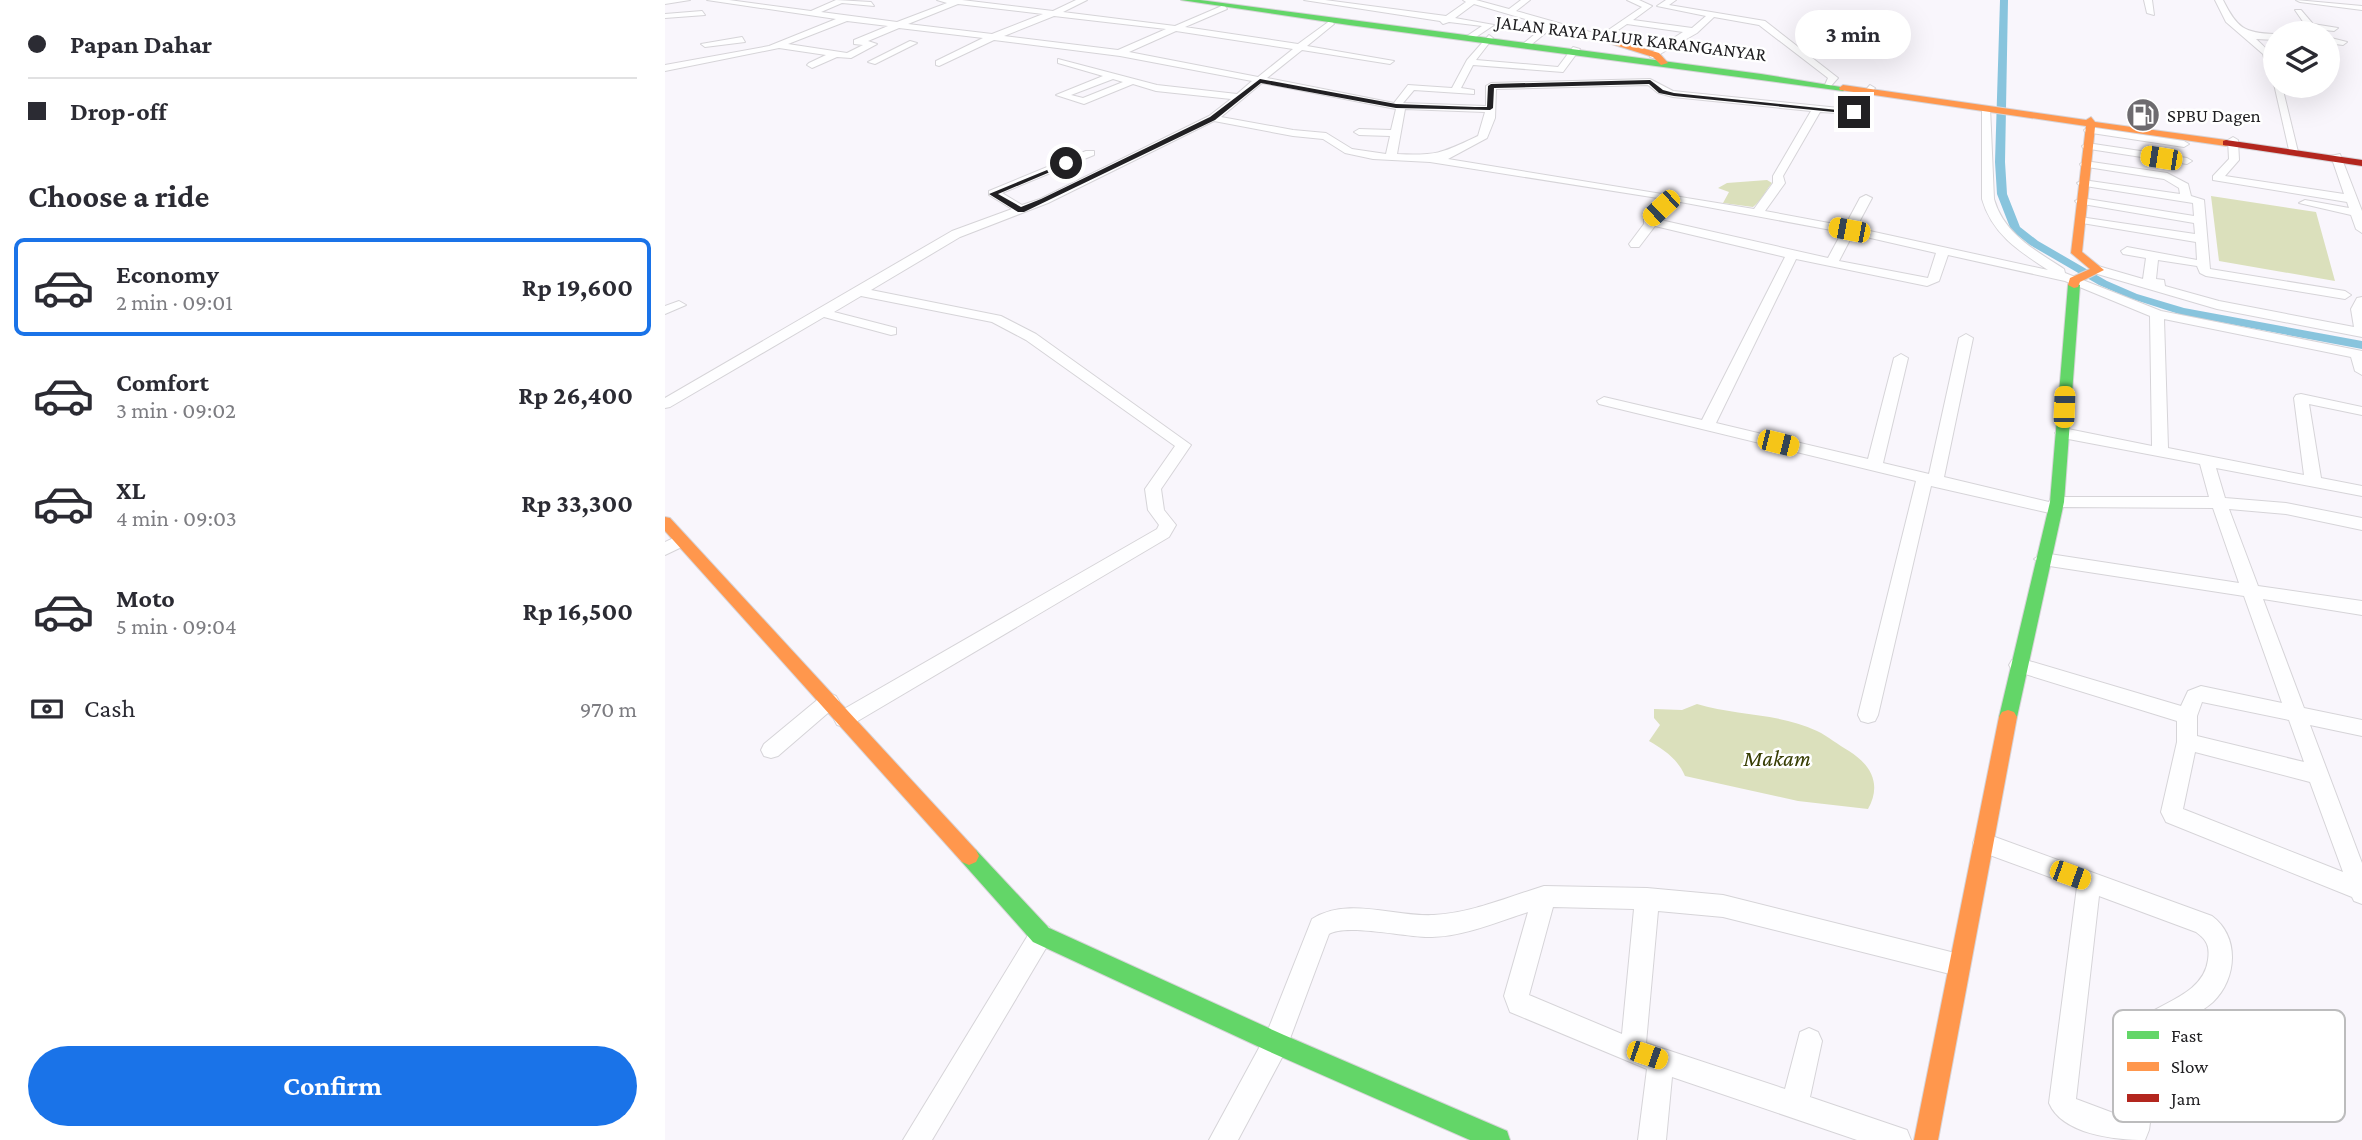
<!DOCTYPE html>
<html lang="en">
<head>
<meta charset="utf-8">
<style>
  body { margin:0; font-family:"Crimson Pro",serif; background:#f7f7f7; color:#2b2b33; height:100vh; display:flex; flex-direction:column; font-size:26px; white-space:nowrap }
  * { box-sizing:border-box; margin:0 }
  p { font-size:23px; color:#7c7c81 }
  .icon { flex:none; width:38px; height:38px; fill:none; stroke:currentColor; stroke-width:2; stroke-linecap:round; stroke-linejoin:round }
  .map { position:relative; flex:1; overflow:hidden }
  .sheet { display:flex; flex-direction:column; background:#fff; width:665px }
  .sheet>* { flex:none }
  .guide { display:grid; align-content:center; height:154px; padding:0 28px; background:#fff }
  .controls { position:absolute; left:1598px; top:21px; display:grid; gap:14px }
  .controls a { display:grid; place-items:center; width:77px; height:77px; border-radius:50%; background:#fff; box-shadow:0 7px 28px #0002; font-size:35px }
  .end { position:absolute; width:32px; height:32px; margin:-16px; border:9px solid #212023; background:#fff; box-shadow:0 0 0 4px #fff }
  .from { border-radius:50% }
  .bubble { position:absolute; height:49px; border-radius:24px; background:#fff; box-shadow:0 7px 28px #0002; font-size:23px; font-weight:700; line-height:49px; text-align:center }
  .car { position:absolute; width:21px; height:42px; margin:-21px -10px; border-radius:9px; box-shadow:0 0 5px 2px #0007; background:linear-gradient(#f5c518 24%,#345 0 40%,#f5c518 0 76%,#345 0 86%,#f5c518 0) }
  .guide b { display:flex; align-items:center; gap:24px; height:66px; font-size:26px }
  .guide b+b { border-top:2px solid #e1e1e2 }
  .guide i { width:18px; height:18px; background:#2b2b33 }
  ul { padding:0; list-style:none }
  li { display:flex; align-items:center; gap:21px; height:98px; margin:0 14px 10px; padding:0 14px; border:4px solid transparent; border-radius:10px }
  li div { flex:1 }
  li b { display:block; font-size:26px }
  li em { font-style:normal; font-weight:700 }
  li.current { border-color:#1a73e8 }
  li>.icon { width:63px; height:63px; stroke-width:1.5 }
  h2 { padding:0 28px; font-size:32px; line-height:84px }
  .pay { display:flex; align-items:center; gap:18px; height:77px; padding:0 28px; font-size:26px }
  .pay p { margin-inline-start:auto }
  .cta { display:flex; gap:14px; margin-top:auto; padding:14px 28px }
  .cta a { flex:1; height:80px; border-radius:42px; background:#1a73e8; color:#fff; font-size:28px; font-weight:700; line-height:80px; text-align:center }
  main { display:flex; flex:1; min-height:0 }
  .map>svg:first-child { display:block }
  .green { fill:#dbe0bc }
  .lines { fill:none; stroke-linecap:round; stroke-linejoin:round }
  .canal { fill:#88c4dd; fill-rule:evenodd }
  .street-casing { stroke:#d6d4d8; stroke-width:2 }
  .fast-casing { stroke:#d6d4d8; stroke-width:2 }
  .slow-casing { stroke:#d6d4d8; stroke-width:2 }
  .jam-casing { stroke:#d6d4d8; stroke-width:2 }
  .street { fill:#fefeff; fill-rule:evenodd }
  .fast { fill:#63d668; fill-rule:evenodd }
  .slow { fill:#ff974d; fill-rule:evenodd }
  .jam { fill:#b3261e; fill-rule:evenodd }
  .route { fill:#212023 }
  .labels { text-anchor:middle; dominant-baseline:central; stroke-width:5; stroke-linejoin:round; paint-order:stroke }
  .far-street-label { font-size:19px; fill:#212023; stroke:#fff }
  .far-poi-label { font-size:19px; fill:#212023; stroke:#fff; text-anchor:start }
  .park-label { font-size:23px; font-style:italic; fill:#373d03; stroke:#fff }
  .key { fill:#fff; stroke:#bcbcbd; stroke-width:2 }
  .key-label { font-size:19px; fill:#212023 }
</style>
</head>
<body>
<main>
<section class="sheet">
<div class="guide">
<b><i class="from"></i>Papan Dahar</b>
<b><i></i>Drop-off</b>
</div>
<h2>Choose a ride</h2>
<ul>
<li class="current"><svg class="icon" aria-label="car" viewBox="0 0 24 24"><path d="M5 17H2v-5l4-1 3-4h7l3 4 3 1v5h-3M9 17h6M6 11h13"/><circle cx="7" cy="17" r="2"/><circle cx="17" cy="17" r="2"/></svg><div><b>Economy</b><p>2 min · 09:01</p></div><em>Rp 19,600</em></li>
<li><svg class="icon" aria-label="car" viewBox="0 0 24 24"><path d="M5 17H2v-5l4-1 3-4h7l3 4 3 1v5h-3M9 17h6M6 11h13"/><circle cx="7" cy="17" r="2"/><circle cx="17" cy="17" r="2"/></svg><div><b>Comfort</b><p>3 min · 09:02</p></div><em>Rp 26,400</em></li>
<li><svg class="icon" aria-label="car" viewBox="0 0 24 24"><path d="M5 17H2v-5l4-1 3-4h7l3 4 3 1v5h-3M9 17h6M6 11h13"/><circle cx="7" cy="17" r="2"/><circle cx="17" cy="17" r="2"/></svg><div><b>XL</b><p>4 min · 09:03</p></div><em>Rp 33,300</em></li>
<li><svg class="icon" aria-label="car" viewBox="0 0 24 24"><path d="M5 17H2v-5l4-1 3-4h7l3 4 3 1v5h-3M9 17h6M6 11h13"/><circle cx="7" cy="17" r="2"/><circle cx="17" cy="17" r="2"/></svg><div><b>Moto</b><p>5 min · 09:04</p></div><em>Rp 16,500</em></li>
</ul>
<div class="pay"><svg class="icon" aria-label="cash" viewBox="0 0 24 24"><path d="M3 7h18v10H3z"/><circle cx="12" cy="12" r="2"/></svg>Cash<p>970 m</p></div>
<div class="cta"><a>Confirm</a></div>
</section>
<div class="map">
<svg width="1697" height="1140" viewBox="0 0 1697 1140">
  <rect width="100%" height="100%" fill="#f9f6fc"/>
  <path class="green" d="M1102,180l5,3c-7,8 -10,17 -19,24l-30,-4 6,-11 -11,-4 9,-5z
    M1546,196l105,16 19,69 -116,-20z
    M1032,704c39,12 83,9 120,27 11,5 21,14 32,20 22,14 33,33 19,58l-70,-8 -113,-25c-7,-17 -22,-27 -36,-35l11,-16 -6,-7v-9l28,1z"/>
  <g class="lines">
    <path class="canal" d="M1335,0h8l-3,162 2,32 13,33 18,14 69,40 30,13 47,14 178,33v8l-180,-34 -53,-17 -30,-13 -69,-40 -19,-15 -14,-36 -2,-32z"/>
    <g class="street-casing">
      <path id="street" d="M0,0h25l-25,4z
        M42,0h22l82,11 25,-11 35,2 3,4 -32,-3 -21,9 76,10 50,-19 -10,-3h25l91,11 23,-11h11l-24,12 112,14 49,-21 3,4 -42,18 113,17 33,-24 3,4 -27,22 87,15 -4,3 -88,-14 -35,28 127,25 14,-18 44,3 15,-28 22,-25 4,3 -17,22 82,7 15,-20 7,2 -17,23 -90,-7 -12,23 13,2v4l-60,-4 -11,13 83,3v-20l5,-3 159,-4 23,12 176,18 21,-24 5,3 -20,26 -35,-2 -37,64 2,7 -20,28 80,15 15,-28 6,-3 6,3 -16,30 192,42c-29,-19 -56,-36 -66,-71v-90l8,-2 4,92c10,35 41,51 70,70l1,4 96,38 201,40v24l-7,-4 -4,-14 -187,-38 4,129 136,27 -10,-77 2,-3 5,-1 61,13v8l-53,-11 12,74 41,8v10l-146,-28 9,30 61,5 76,15v12l-76,-16 -57,-5 29,77 104,15v14l-99,-16 41,109 58,12v16l-52,-11 52,138v41l-8,-3 -2,-4 -186,-75 -5,-10 16,-70v-21l-165,-51 -3,-5 3,-5 7,-2 162,48 7,-15 13,-5 81,17 -38,-107 -201,-31 -9,-6 9,-6 196,30 -26,-75 -152,-1 -1,6 -6,1 -123,-28 -53,229 -3,6 -7,2 -7,-2 -3,-6 58,-234 -317,-77 -2,-3 7,-4 98,23 83,-163 -130,-31 -16,21h-8l-2,-3 15,-20v-5l20,-20 -234,-37 -57,-3 -28,-6 -22,-14 -30,-3 -79,-15 -166,82 -88,34 -89,53 130,26 35,18 155,111 -30,44 3,21 12,15 -7,12 -318,188 -7,2 -7,-2 -3,-6 3,-6 320,-184 2,-4 -11,-15 -3,-21 30,-43 -149,-106 -34,-18 -131,-26 -27,16 62,16v6l-5,1 -67,-18 -154,90 -5,1v-10l287,-167 60,-22 -23,-14v-4l97,-40h8v4l-92,38 20,12 18,-6 169,-83 22,-17 -75,-8 -23,-7 -49,20 -28,-9 47,-19 -45,-13v-4l99,26 80,9 15,-13 -132,-25 -126,-16 -55,26 -3,-1v-4l47,-23 -84,-10 -31,13 9,3 -26,14 -14,-1 -25,11 -5,-3 2,-2 17,-8 -47,-7 -114,23v-6l104,-19 67,-27zM293,4l85,10 -51,20 -84,-10zM389,16l112,13 -48,21 -114,-14zM182,21l41,5 -34,14v4l9,1 -16,8 -59,-9zM511,31l117,18 -35,28 -129,-25zM448,79l10,3 -40,16 -12,-3zM597,83l134,26 -5,21 -32,-1 -5,3 5,3 31,1 -4,18 -34,-5 -26,-16 -33,-3 -72,-13zM983,85l10,8 15,4 138,14 -38,65v7l-19,26 -306,-50 39,-21 8,-20 1,-29zM740,109l80,3 -7,24c-36,17 -41,20 -81,18zM1010,201l167,31 -14,26 -172,-39zM1188,234l83,19 -8,25 -89,-17zM1283,255l117,26 85,35 2,130 -89,-18 -8,5 8,5 137,26 9,33h-152l-6,1 -2,4 -105,-25 29,-139 -7,-4 -7,4 -30,136 -46,-11 25,-105 -7,-4 -7,4 -26,101 -152,-36 80,-164 131,27 12,-5zM1537,702l87,18 15,42 -107,-26v-20zM1530,752l115,30 33,90 -160,-63z
        M639,0h21l121,16 20,-14 -3,-2h13l33,9 12,-9h9l-14,11 85,24 41,-28 -15,-7h12l13,6 -19,14 59,8 14,-12 -49,-10 9,-6h10l-7,5 96,16 73,57 -8,9h-6l4,-9 -69,-53 -45,-8 -17,16 -44,25 -3,-1v-4l33,-21 -56,-8 -25,17 -49,-14 -26,21 -3,-5 22,-18 -72,-21 -19,14 39,7 -24,16 -3,-5 15,-10 -33,-4 -6,2 -3,-3z
        M1479,0h8l2,15 -7,-2z
        M1550,0h8c14,28 21,33 52,34v6l-19,-1c17,15 19,20 19,43l-5,-3 -7,-25 -37,-32z
        M1631,0l66,6v4l-62,-8z
        M1630,10h6l12,14 25,4 -4,3 -21,-2 -4,4h-9l6,-7z
        M37,11l3,4 -40,3v-4z
        M77,37l3,5 -40,5 -4,-3z
        M1662,37l20,5 -4,3 -16,-2z
        M245,41l7,2 -42,21 -7,-2z
        M1609,84l8,2 16,66 -9,-2z
        M1424,127l95,14 5,3 -5,3 -99,-15 -1,-2z
        M1568,137l5,3 1,20 -14,16 119,18 -13,-38 9,-2 22,57v22l-6,-4 -5,-14 -52,-12 6,-3 44,8 -2,-6 -134,-22v-4l16,-17 -1,-19z
        M1422,143l100,15 5,3 -5,3 -104,-16 -1,-2z
        M1420,161l82,12 21,11 3,12 13,4 6,69 135,22 6,4 -6,4 -139,-23 -6,-3 -3,-7 -39,-6 -2,19 8,1 1,6 54,15 135,26 -3,-18 6,-11 5,-1v40l-145,-28 -123,-36v-6l4,-1 45,13 3,-21 -23,-4 -2,-3 6,-4 70,13 -1,-18 -120,-20v-4l4,-1 115,17 -1,-11 -117,-20 -2,-2 6,-3 113,18 -1,-13 -114,-18 -2,-2 6,-3 97,14 -1,-6 -15,-9 -83,-13 -1,-2z
        M14,301l7,4 -21,9v-8z
        M17,534l8,6 -2,4 -23,11v-13z
        M164,693l7,3 3,5 -3,5 -58,50 -7,2 -7,-2 -3,-6 3,-6 58,-48z
        M1319,833l228,83c28,21 25,63 1,86 -15,13 -34,21 -51,32l-13,96 -4,10c-31,0 -83,-6 -96,-37l28,-216 -101,-37 -3,-7 3,-7zM1434,896l97,36c11,8 14,14 12,28 -4,31 -40,41 -64,56l-7,15 -13,86 -48,-18z
        M879,886l103,2 76,7 244,61 3,8 -3,8 -9,4 -235,-59 -65,-6 -12,132 139,46 15,-57 9,-4 9,4 4,9 -12,56 97,33 4,10h-54l-185,-63 -6,63h-28l9,-71 -137,-57 -6,-16 24,-84c-31,10 -63,24 -96,25 -23,1 -86,-14 -103,-3l-44,118 -47,88h-29l57,-105 46,-116c35,-23 82,-2 122,-4 38,-2 74,-18 110,-29zM888,907l81,2 -12,125 -93,-39z
        M376,924l8,3 4,8 -4,8 -117,197h-29l130,-213z"/>
    </g>
    <g class="fast-casing">
      <path id="fast" d="M516,0h19l561,74 86,14 -4,3 -494,-66z
        M1409,282l6,3 -16,217 -47,215 -3,5 -6,2 -6,-2 -3,-5 51,-215 18,-217z
        M304,847l7,3 73,78 235,107 223,96 3,9h-40l-202,-89 -235,-109 -71,-80 -3,-6 3,-6z"/>
    </g>
    <g class="slow-casing">
      <path id="slow" d="M937,36l57,17 9,10 -7,2 -8,-8 -54,-17z
        M1178,85l243,35 5,-3 4,5 131,18 5,3 -5,3 -131,-19 -13,125 22,18 -24,12 -2,5 -4,1 -6,-3 2,-7 20,-9 -19,-16 15,-127 -246,-36 -1,-2z
        M0,517l5,1 306,332 3,6 -3,6 -7,3 -7,-3 -297,-331z
        M1343,710l6,2 3,5 -79,423h-24l85,-423 3,-5z"/>
    </g>
    <g class="jam-casing">
      <path id="jam" d="M1561,140l136,20v6l-139,-21v-4z"/>
    </g>
    <use href="#street" class="street"/>
    <use href="#fast" class="fast"/>
    <use href="#slow" class="slow"/>
    <use href="#jam" class="jam"/>
  </g>
  <path class="route" d="M595,79l136,25 79,3h12l1,-21 3,-2 159,-4 13,10 11,3 183,19 -3,2 -180,-18 -15,-3 -10,-9 -155,4 -1,20 -3,2 -94,-2 -135,-25 -46,37 -191,92h-6l-29,-18 80,-33v3l-71,30 23,13 20,-8 169,-82z"/>
  <defs>
    <g id="fuel-disc" transform="scale(1.75)"><circle r="9.5" fill="#6d6b6f" stroke="#fff"/><path d="M-5.5-6h7V0h2V4h1.3V-2.5L3-4.5l.8-.8L6-3V5H2.5V1h-1V6h-7ZM-4.2-4.7v3.2H.2V-4.7Z" fill="#fff"/></g>
  </defs>
  <g fill-rule="evenodd">
    <use href="#fuel-disc" x="1478" y="115"/>
  </g>
  <g class="labels">
    <g class="far-street-label">
      <text transform="translate(966 38) rotate(7)">JALAN RAYA PALUR KARANGANYAR</text>
    </g>
    <g class="far-poi-label">
      <text x="1502" y="115">SPBU Dagen</text>
    </g>
    <g class="park-label">
      <text x="1112" y="758">Makam</text>
    </g>
  </g>
  <rect x="1448" y="1010" width="232" height="112" rx="10" class="key"/>
  <rect x="1462" y="1031" width="32" height="8" fill="#63d668"/>
  <rect x="1462" y="1062" width="32" height="9" fill="#ff974d"/>
  <rect x="1462" y="1094" width="32" height="8" fill="#b3261e"/>
  <g class="key-label">
    <text x="1506" y="1042">Fast</text>
    <text x="1506" y="1073">Slow</text>
    <text x="1506" y="1105">Jam</text>
  </g>
</svg>
<div class="controls">
<a><svg class="icon" aria-label="layers" viewBox="0 0 24 24"><path d="M12 4l9 5-9 5-9-5zM3 14l9 5 9-5"/></svg></a>
</div>
<i class="end from" style="left:401px;top:163px"></i>
<i class="end" style="left:1189px;top:112px"></i>
<div class="bubble" style="left:1130px;top:10px;width:116px">3 min</div>
<i class="car" style="left:1496px;top:158px;rotate:279deg"></i>
<i class="car" style="left:996px;top:208px;rotate:227deg"></i>
<i class="car" style="left:1184px;top:230px;rotate:281deg"></i>
<i class="car" style="left:1399px;top:407px;rotate:2deg"></i>
<i class="car" style="left:1113px;top:443px;rotate:104deg"></i>
<i class="car" style="left:1405px;top:875px;rotate:110deg"></i>
<i class="car" style="left:982px;top:1055px;rotate:109deg"></i>
</div>
</main>
</body>
</html>
